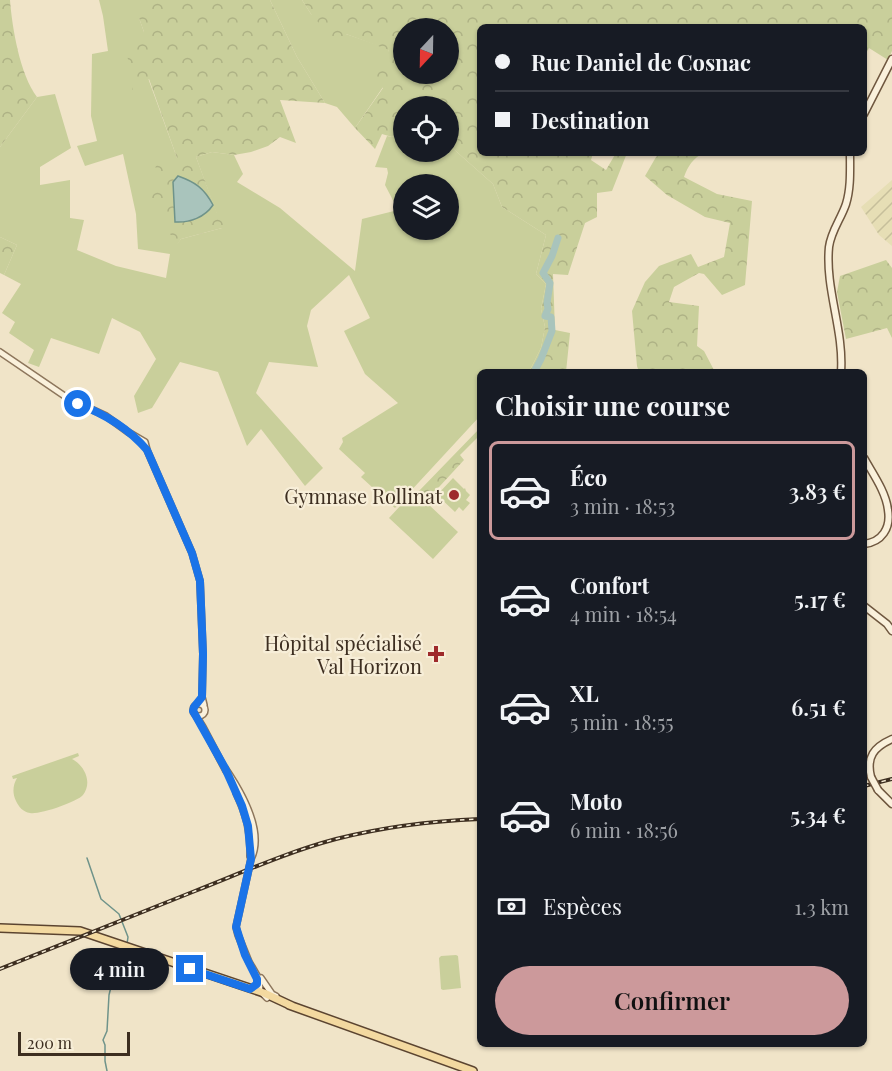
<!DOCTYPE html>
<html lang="fr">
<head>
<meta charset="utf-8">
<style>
  body { margin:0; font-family:"Playfair Display",serif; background:#20242c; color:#f1f3f6; height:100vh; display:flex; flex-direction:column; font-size:22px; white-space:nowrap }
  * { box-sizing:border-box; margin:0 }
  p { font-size:20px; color:#9ea1a6 }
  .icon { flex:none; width:33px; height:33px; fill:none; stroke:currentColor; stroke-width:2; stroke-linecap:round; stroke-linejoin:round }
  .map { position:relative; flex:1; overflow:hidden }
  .panel { position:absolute; left:477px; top:369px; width:390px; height:678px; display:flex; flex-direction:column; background:#171b24; border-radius:9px; box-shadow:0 2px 4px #0004 }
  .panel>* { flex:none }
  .banner { position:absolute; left:477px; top:24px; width:390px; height:132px; border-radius:9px; box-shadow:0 2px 4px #0004; display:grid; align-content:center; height:132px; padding:0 18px; background:#171b24 }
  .needle { width:39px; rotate:202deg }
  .tools { position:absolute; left:393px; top:18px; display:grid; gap:12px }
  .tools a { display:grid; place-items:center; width:66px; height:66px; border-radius:50%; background:#171b24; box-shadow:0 2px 4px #0004; font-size:30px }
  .scale { position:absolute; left:18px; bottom:15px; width:112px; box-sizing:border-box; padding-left:6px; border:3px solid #3d2e20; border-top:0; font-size:16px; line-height:21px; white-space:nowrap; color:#3d2e20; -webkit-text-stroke:4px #f7eed8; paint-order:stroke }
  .end { position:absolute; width:27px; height:27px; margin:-14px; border:8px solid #1a73e8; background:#fff; box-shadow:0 0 0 3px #fff }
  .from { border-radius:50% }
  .bubble { position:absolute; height:42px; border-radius:21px; background:#171b24; box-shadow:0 2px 4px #0004; font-size:20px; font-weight:600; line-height:42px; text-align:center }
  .banner b { display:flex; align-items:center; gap:21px; height:57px; font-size:22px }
  .banner b+b { border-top:2px solid #363941 }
  .banner i { width:15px; height:15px; background:#f1f3f6 }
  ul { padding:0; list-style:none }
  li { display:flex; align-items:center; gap:18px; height:99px; margin:0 12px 9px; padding:0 6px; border:3px solid transparent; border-radius:9px }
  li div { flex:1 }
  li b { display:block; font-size:22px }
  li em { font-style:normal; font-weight:600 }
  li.current { border-color:#cc999b }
  li>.icon { width:54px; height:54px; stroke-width:1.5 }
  h2 { padding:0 18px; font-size:27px; line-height:72px }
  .pay { display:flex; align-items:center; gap:15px; height:66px; padding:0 18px; font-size:22px }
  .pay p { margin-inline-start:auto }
  .cta { display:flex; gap:12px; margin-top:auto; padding:12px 18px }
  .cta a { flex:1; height:69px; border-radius:36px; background:#cc999b; color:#111; font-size:24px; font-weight:600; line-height:69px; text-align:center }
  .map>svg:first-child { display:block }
  .farmland { fill:url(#farmland-furrows) }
  .grass { fill:#c9cf9b; fill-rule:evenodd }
  .forest { fill:url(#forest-crowns); fill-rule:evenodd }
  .water { fill:#a9c4bc; stroke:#6f938a; stroke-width:1.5 }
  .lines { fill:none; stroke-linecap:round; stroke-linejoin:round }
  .stream { stroke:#6f938a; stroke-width:1.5 }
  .river { stroke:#a9c4bc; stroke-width:7 }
  .tertiary-casing { stroke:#8d765c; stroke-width:8 }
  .secondary-casing { stroke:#6f573f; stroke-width:9 }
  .primary-casing { stroke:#5b4430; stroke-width:10 }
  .tertiary { stroke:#faf1dc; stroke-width:5 }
  .secondary { stroke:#faf1dc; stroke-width:6 }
  .primary { stroke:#f3d9a0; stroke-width:7 }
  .rail-casing { stroke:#3d2e20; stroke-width:4 }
  .rail { stroke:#f7eed8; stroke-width:1.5; stroke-dasharray:4.5; stroke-linecap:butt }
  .secondary-bridge-casing { stroke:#6f573f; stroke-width:9; stroke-linecap:butt }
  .secondary-bridge { stroke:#faf1dc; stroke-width:6 }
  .route { stroke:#1a73e8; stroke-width:8 }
  .poi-dot { fill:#9e2a2b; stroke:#f7eed8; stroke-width:2 }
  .labels { text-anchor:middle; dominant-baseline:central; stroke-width:4.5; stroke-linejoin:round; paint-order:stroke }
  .poi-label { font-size:20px; fill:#3d2e20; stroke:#f7eed8; text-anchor:end }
</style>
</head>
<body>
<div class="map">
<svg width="892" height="1071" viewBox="0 0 892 1071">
  <defs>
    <pattern id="farmland-furrows" width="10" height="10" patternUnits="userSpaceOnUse" patternTransform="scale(1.5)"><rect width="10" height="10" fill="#e6deb5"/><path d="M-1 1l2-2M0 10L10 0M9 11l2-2" fill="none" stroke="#c6bf9b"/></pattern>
    <pattern id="forest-crowns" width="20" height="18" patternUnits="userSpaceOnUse" patternTransform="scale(1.5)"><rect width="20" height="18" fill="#c9cf9b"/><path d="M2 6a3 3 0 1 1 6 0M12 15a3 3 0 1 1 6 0" fill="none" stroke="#aeb285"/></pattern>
  </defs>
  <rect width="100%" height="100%" fill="#f0e4c8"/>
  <path class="farmland" d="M892,180v66l-13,-11 -18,-28z"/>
  <path class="grass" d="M99,0h40v18l5,14 -11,60 15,-14 29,80v86l4,-5 41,-11 -26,-71 16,-5 22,3 9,19 -6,8 43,26 75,63 7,-52 36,-9 -13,-25 3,-12 -1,-5 -12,-1 12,-31 5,1 11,-12 1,27h44l1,-7 44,39 9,23 44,28 -10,39 10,10 -5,25 4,18 -4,21 -12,24h-49v44l-85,92 -34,-31 4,-4 -26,-24 4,-7 -1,-4 56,-35 -33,-29 -21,-43 26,-13 -21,-43 -38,35 -4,16 11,41 -49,-5 -13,31 67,75 -18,18 -44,-57 -14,17 -29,-74 -38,-10 -28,46 -14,5 -4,-17 22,-37 -16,-27 -28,-14 -13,36 -48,-16 -12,29 -11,-4 6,-13 -25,-17 6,-11 -13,-9 19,-29 -17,-9 13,-30 -17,-8v-90l37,-50 18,-3 16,54 -31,19v18l30,-5v38l14,2 -7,30 39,16 50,12 4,-24 -32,-5 -2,-35 -13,-60 -38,12 -8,-20 20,-5 -6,-25 1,-62 16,-3 -5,-35zM404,184h44v46h-44z
    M270,0h32l9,14 35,20 43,15 -6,38 -28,41 -18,-21 -12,-4 -28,-46z
    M453,478l11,11 1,-1 1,3 4,4 -4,5 4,3 -7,8 -4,-4 -4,5 -18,-17z
    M414,491l44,41 -25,27 -44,-41z
    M78,753l1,3 -7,3c12,6 21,23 11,36 -6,7 -44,20 -53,18 -7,-1 -11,-6 -14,-12 -4,-8 -3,-16 1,-23l-4,1 -1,-3z
    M456,955l2,1 3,32 -18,2 -2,-1 -2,-31 2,-2z"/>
  <path class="forest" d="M0,0h10c2,27 10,75 27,97l-37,50z
    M139,0h131l27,57 28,46 -45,-3 16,43 -16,-6 -12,9 -17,6 -17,3 -22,-3 -16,5 21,56 9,11 -4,4 -41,11 -4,6 -28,-45 7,-35 21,-7 -28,-79 -16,14 -8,-53 19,-8 -5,-14z
    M302,0h590v51l-4,9 -19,-12 -5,9v-30h-384v126h113l-2,7 15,10 10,-17h11l-15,38 -15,2v24l-12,6 -17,52 -15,-1 2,56 15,3 -4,39h-37l12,-24 4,-21 -4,-18 5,-25 -10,-10 10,-39 -44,-28 -9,-23 -44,-39 -1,-39h-44l-1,19 -11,12 -10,-3 -7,15 -20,-21 28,-40 -11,-10 17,-28 -43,-16 -10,9 -25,-29zM404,28h44v46h-44z
    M661,153h43c-11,5 -16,13 -20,24l33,17 35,7 -7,84 -23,10 -18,-21 -5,-1 -25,14 -5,15 30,4 -2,40 7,5 11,21h-76l-2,-6 -5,-55 13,-29 14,-16 32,-12 7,13 26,-10 6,-34 -25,-6 -38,-22 -22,-19 11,-19z
    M0,237l17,8 -13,30 -4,-2z
    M886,260l6,8v70l-5,-10 -41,11 -9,-47 3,-16z
    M479,429l1,6 -20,20 4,5 -37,40 -9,-8z"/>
  <path class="water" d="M178,176c17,6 26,12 35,29 -8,12 -23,18 -38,17l-2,-40z"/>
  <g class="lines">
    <path class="stream" d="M87,858l14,41 18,15 9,23 -1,7
      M107,1071l-2,-10v-16l-2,-5 4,-9 2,-36 8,-32 8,-14"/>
    <path class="river" d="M534,372l7,-13 11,-28 -1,-14 -6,-1 3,-7 -1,-6 3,-20 -7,-10 9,-17 6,-18"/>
    <g class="tertiary-casing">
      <path id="tertiary" d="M0,352l69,47 37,17 22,16 17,10 2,8 45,103 8,28 3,73 -1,43 2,8
        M193 710a6 6 0 1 1 12 0a6 6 0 1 1-12 0Z
        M195,714l8,13 23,44
        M225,768c15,22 40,63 26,91l-15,68 2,8 11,27 10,17 1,12 7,7
        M236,793c10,21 15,39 14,63
        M261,978l11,16 4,2"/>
    </g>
    <g class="secondary-casing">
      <path id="secondary" d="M864,114l28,-55
        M841,372c3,-42 -16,-83 -12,-125 2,-16 12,-28 17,-43 5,-16 4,-34 4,-51
        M864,458c9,16 22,34 24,52 3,18 -6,32 -24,34
        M864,606l23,18 5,7
        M871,777c-5,-20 3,-30 21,-38
        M878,790l14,14"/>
    </g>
    <g class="primary-casing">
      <path id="primary" d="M0,928l80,3 184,62 28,13
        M289,1005l184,66"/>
    </g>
    <use href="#tertiary" class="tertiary"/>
    <use href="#secondary" class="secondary"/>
    <use href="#primary" class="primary"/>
    <g class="rail-casing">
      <path id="rail" d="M864,786l28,-7
        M0,969c65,-26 130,-52 195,-78 46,-18 92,-39 141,-52 47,-12 95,-18 144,-20"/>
    </g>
    <use href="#rail" class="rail"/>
    <g class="secondary-bridge-casing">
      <path id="secondary-bridge" d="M871,777l7,13"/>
    </g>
    <use href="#secondary-bridge" class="secondary-bridge"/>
  </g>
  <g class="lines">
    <path class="route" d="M78,404c27,10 51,25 69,46l45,103 8,28 3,73 -1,43 -8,10 -1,4 32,57 17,38 6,20 3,33 -15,68 9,28 12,24v5l-7,5 -60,-20"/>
  </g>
  <g class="poi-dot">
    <circle cx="454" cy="495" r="6"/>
    <path d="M433 645h6v6h6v6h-6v6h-6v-6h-6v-6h6z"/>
  </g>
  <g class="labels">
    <g class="poi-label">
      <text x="442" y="495">Gymnase Rollinat</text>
      <text x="422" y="642">Hôpital spécialisé<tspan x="422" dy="23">Val Horizon</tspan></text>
    </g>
  </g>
</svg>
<div class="tools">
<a><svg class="needle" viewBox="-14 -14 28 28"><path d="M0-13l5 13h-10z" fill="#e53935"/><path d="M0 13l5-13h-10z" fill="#9ea1a6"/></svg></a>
<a><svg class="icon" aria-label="locate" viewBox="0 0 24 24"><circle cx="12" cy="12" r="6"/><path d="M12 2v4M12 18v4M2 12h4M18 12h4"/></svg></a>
<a><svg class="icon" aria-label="layers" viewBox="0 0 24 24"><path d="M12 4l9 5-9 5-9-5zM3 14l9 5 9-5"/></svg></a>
</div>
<div class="scale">200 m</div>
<i class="end from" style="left:78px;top:404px"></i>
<i class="end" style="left:190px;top:969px"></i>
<div class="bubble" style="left:70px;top:948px;width:99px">4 min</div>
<div class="banner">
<b><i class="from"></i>Rue Daniel de Cosnac</b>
<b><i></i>Destination</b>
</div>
<section class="panel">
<h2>Choisir une course</h2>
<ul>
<li class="current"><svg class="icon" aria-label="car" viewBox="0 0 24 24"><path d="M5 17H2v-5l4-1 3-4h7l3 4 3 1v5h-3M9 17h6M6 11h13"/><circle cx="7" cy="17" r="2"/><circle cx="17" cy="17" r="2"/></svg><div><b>Éco</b><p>3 min · 18:53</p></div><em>3.83 €</em></li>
<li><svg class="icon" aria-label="car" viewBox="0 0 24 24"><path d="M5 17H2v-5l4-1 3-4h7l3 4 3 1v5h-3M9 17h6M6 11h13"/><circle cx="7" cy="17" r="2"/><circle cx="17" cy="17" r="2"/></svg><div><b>Confort</b><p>4 min · 18:54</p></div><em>5.17 €</em></li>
<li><svg class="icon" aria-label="car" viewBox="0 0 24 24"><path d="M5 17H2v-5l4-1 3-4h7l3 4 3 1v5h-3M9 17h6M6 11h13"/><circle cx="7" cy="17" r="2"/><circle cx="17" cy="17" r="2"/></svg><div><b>XL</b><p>5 min · 18:55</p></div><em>6.51 €</em></li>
<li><svg class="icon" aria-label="car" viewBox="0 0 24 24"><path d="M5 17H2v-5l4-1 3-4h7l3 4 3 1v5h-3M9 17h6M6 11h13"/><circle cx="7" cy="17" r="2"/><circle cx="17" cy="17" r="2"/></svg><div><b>Moto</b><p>6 min · 18:56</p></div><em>5.34 €</em></li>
</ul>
<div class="pay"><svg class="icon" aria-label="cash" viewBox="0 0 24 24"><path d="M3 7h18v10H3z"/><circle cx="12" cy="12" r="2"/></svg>Espèces<p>1.3 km</p></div>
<div class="cta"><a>Confirmer</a></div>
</section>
</div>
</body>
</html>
